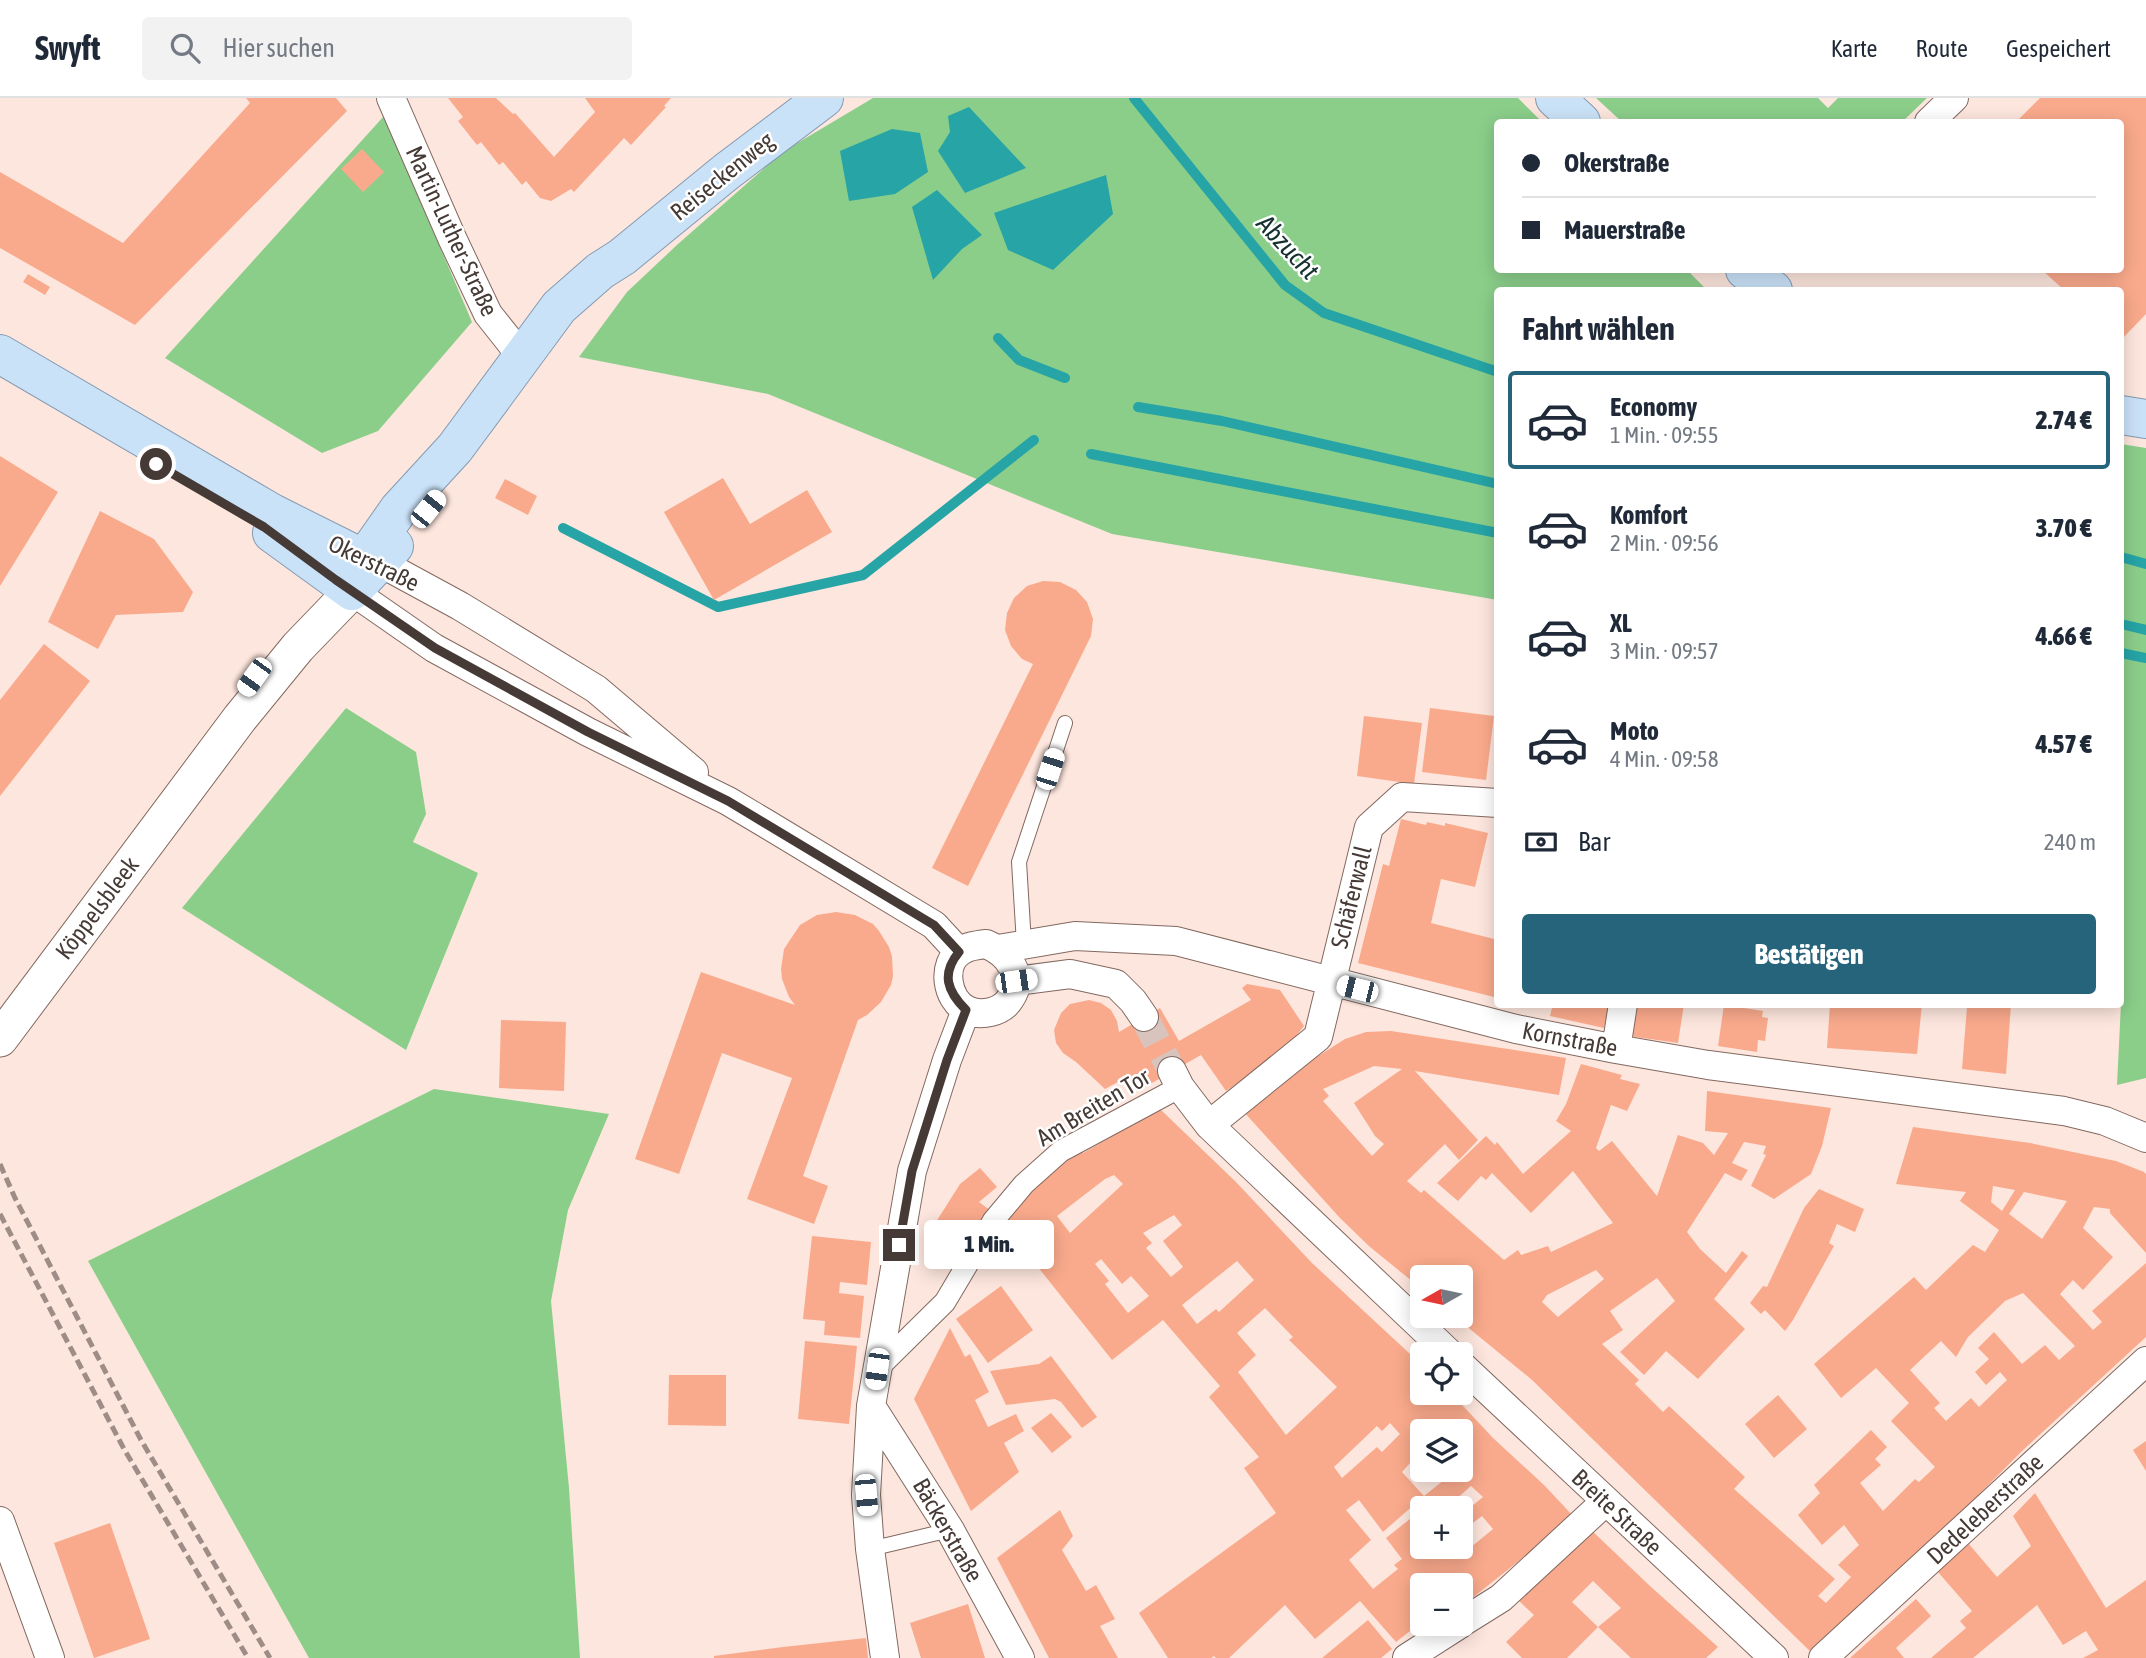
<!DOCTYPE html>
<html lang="de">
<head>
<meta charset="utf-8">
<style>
  body { margin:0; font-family:"Asap Condensed",sans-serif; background:#f2f2f3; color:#1f2937; height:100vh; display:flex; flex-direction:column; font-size:26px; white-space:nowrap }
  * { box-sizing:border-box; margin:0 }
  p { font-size:23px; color:#747a83 }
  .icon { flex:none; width:38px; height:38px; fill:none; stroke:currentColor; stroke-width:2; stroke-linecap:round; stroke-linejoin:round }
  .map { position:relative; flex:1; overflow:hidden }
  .details { position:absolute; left:1494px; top:189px; width:630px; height:721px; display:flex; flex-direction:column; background:#fff; border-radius:7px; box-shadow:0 4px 18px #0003 }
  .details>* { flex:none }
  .banner { position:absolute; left:1494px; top:21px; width:630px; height:154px; border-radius:7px; box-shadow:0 4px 18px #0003; display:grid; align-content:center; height:154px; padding:0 28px; background:#fff }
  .needle { width:46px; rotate:261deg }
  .buttons { position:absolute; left:1410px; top:1167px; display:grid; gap:14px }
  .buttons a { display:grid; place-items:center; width:63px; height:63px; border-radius:7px; background:#fff; box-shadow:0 4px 18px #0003; font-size:35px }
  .end { position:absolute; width:32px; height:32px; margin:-16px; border:9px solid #453a36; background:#fff; box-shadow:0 0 0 4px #fff }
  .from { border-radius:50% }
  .bubble { position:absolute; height:49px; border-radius:7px; background:#fff; box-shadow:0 4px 18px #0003; font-size:23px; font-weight:800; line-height:49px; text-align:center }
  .car { position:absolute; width:21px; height:42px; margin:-21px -10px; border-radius:9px; box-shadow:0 0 5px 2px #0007; background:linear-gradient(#fff 24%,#345 0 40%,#fff 0 76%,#345 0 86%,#fff 0) }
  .banner b { display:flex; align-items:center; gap:24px; height:66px; font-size:26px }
  .banner b+b { border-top:2px solid #e0e1e3 }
  .banner i { width:18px; height:18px; background:#1f2937 }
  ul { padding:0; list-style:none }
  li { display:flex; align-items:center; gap:21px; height:98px; margin:0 14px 10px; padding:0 14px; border:4px solid transparent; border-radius:7px }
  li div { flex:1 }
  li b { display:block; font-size:26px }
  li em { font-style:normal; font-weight:800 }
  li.current { border-color:#26647b }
  li>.icon { width:63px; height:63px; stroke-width:1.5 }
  h2 { padding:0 28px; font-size:32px; line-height:84px }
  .pay { display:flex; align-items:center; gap:18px; height:77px; padding:0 28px; font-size:26px }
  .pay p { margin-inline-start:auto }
  .primary-button { display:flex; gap:14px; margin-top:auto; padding:14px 28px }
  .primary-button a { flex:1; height:80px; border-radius:7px; background:#26647b; color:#fff; font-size:28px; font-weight:800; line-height:80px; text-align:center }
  header { display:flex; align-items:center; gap:42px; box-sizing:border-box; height:98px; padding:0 35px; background:#fff; border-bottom:2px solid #e0e1e3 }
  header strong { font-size:33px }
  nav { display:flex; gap:38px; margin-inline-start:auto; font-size:24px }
  .search { width:490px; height:63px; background:#f2f2f3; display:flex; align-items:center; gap:18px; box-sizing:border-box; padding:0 24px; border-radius:7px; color:#747a83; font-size:26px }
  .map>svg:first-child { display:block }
  .green { fill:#8bce8a }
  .water { fill:#26a4a6 }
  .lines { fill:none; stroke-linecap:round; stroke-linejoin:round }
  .stream { stroke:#26a4a6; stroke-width:10 }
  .building { fill:#faaa8c; fill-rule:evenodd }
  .minor-tunnel { stroke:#d8c4bc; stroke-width:28; stroke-dasharray:28 14; stroke-linecap:butt }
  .service-casing { stroke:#826960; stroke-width:16 }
  .pedestrian-casing { stroke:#826960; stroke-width:23 }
  .minor-casing { stroke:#826960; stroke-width:30 }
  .tertiary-casing { stroke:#826960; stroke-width:37 }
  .primary-casing { stroke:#849ab2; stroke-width:40 }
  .service { stroke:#fff; stroke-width:14 }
  .pedestrian { stroke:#fff; stroke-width:21 }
  .minor { stroke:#fff; stroke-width:28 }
  .tertiary { stroke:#fff; stroke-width:35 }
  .primary { stroke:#cae2f8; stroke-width:38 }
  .rail { stroke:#9e8d87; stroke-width:5; stroke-dasharray:10 5; stroke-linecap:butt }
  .route { stroke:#453a36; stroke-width:9 }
  .labels { text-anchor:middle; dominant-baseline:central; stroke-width:5; stroke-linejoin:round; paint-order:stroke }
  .street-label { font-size:24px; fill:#453a36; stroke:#fff }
  .water-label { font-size:26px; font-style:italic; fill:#163030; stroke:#fff }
</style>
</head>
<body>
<header>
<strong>Swyft</strong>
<div class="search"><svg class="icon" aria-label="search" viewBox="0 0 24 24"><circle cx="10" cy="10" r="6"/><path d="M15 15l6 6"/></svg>Hier suchen</div>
<nav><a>Karte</a><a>Route</a><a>Gespeichert</a></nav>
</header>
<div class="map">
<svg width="2146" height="1560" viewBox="0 0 2146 1560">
  <rect width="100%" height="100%" fill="#fde6dd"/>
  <path class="green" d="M873,0h645l24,24h-44v148h189l20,20h-209v310l-386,-66 -344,-140 -189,-37 48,-65 51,-48 106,-93z
    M1596,0h222l10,10 10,-10h89l-25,24h-280z
    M384,18l88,206 -94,109 -56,22 -157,-95z
    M2121,346l25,4v630l-29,7 6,-122 -2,-47z
    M346,610l70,44 10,62 -13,28 65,31 -72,177 -224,-142z
    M434,991l175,25 -41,96 -17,91 18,187 11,170h-271l-221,-397z"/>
  <path class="water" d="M969,9l57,61 -61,25 -27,-42 12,-19 -2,-16z
    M892,31l28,4 8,39 -33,22 -46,7 -9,-50z
    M1106,77l7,39 -60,56 -45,-20 -14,-37z
    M937,92l45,45 -20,14 -29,31 -21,-73z"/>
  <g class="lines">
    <path class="stream" d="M1134,0l151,187 39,28 174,59
      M998,240l21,22 46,18
      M1138,309l84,14 276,63
      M1091,356l407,79
      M563,430l155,79 145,-32 171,-135
      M2121,459l25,7
      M2121,526l25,6
      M2121,555l25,5"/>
  </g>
  <path class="building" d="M246,0h90l11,13 -212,214 -135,-77v-76l123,71 127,-140z
    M448,0h48l17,16 2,-1 39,44 41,-45 -10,-14h86l-7,8 2,1 -35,38 -7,-7 -50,54 -3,-3 -20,12 -11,-3 -14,-17 -4,4 -19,-23 -4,3 -18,-23 -4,3 -19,-24 5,-4z
    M2040,0h106v216l-25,26v-50h-57l-22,-20h79v-148h-105z
    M362,51l22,23 -21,20 -22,-23z
    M28,176l22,13 -5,8 -22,-13z
    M0,358l58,36 -58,94z
    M723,380l27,46 57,-34 25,42 -118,68 -50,-88z
    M505,381l32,17 -9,19 -33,-17z
    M100,413l54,28 39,53 -10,20 -67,3 -18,34 -50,-27z
    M1043,483l17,1 16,8 11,12 6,17 -2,17 -123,250 -36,-18 101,-204 -11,-5 -11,-13 -6,-16 2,-17 7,-15 13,-12z
    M44,546l46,37 -90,115v-96z
    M1430,610l64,8 -8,64 -64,-8z
    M1364,618l58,7 -8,61 -57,-8z
    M1401,721l25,6 1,-3 18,4v-3l43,10 -13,54 -34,-8 -10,44 67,17v58l-140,-35 25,-99 6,2z
    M836,814l19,3 18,9 6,7 10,16 3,9 1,20 -2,9 -10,17 -14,13 -9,5 -55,156 25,10 -14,38 -67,-25 45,-121 -70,-25 -43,121 -44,-15 66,-187 94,33 -6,-8 -7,-18 -1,-10 3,-20 16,-24 17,-10z
    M1247,886l33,6 24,36 -19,24 -59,41 -25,-36 -63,36 -9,-15 -24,13 -29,-27 -13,-9 -7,-10 -2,-13 7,-17 9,-9 19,-4 12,3 10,7 6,11 2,11 41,-24 19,33 72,-41 -9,-12z
    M1553,906h56l-5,24 -54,-12z
    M1634,906h50l-6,39 -49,-7z
    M1830,906h92l-5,50 -90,-6z
    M1958,906h53l-5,70 -44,-5 5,-62 -9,-1z
    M1724,907l39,6 -1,6 6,1 -3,23 -7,-1 -1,12 -39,-6z
    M501,922l65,2 -2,69 -65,-3z
    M1391,933l175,27 -7,37 -144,-24 63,69 -19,20 -14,-16 -38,37 14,12 3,-3 80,70 14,-10 3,5 27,-9 3,6 62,-29 -40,-52 -42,42 -39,-40 -6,7 -5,-4 -23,25 -21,-18 49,-47 9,9 2,-3 26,32 48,-43 -15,-10 10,-17 15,-40 41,11 -2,4 20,5 -13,27 -16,-6 -15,43 3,3 13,-10 45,55 21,-61 25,8 11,12 14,-22 -23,-2 2,-40 124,17 -9,38 -11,28 -37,25 -23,-13 15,-31 -3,-1 3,-8 -22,-4 -12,21 16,7 -7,11 -16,-8 -38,59 13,17 26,24 16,-22 6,5 -34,43 31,30 -47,50 -32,-28 -22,24 -24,-23 55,-51 -18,-23 -47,33 13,19 -21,14 37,36 -4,4 28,28 6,-6 76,71 -11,12 101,90 -17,17 8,7 25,-26 -13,-12 21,-20 -15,-20 -22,20 -24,-30 22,-22 -6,-8 57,-55 16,17 -12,12 6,6 -21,18 23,28 32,-32 4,3 16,-15 -44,-46 18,-18 -33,-35 -35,30 -27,-34 100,-87 12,13 47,-45 12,7 14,-22 -39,-29 6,-9 -70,-8 17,-57 117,16 86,18 28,11 2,2v79l-36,-40v-4l-16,-2 -11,21 30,29 -30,33 -10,-10 -13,14 33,36 9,-8 -10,-11 54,-48v74l-124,114 -205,207 -286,-279 -77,-63h7v-38h-38v12l-53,-43 -30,-29 -97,-107 61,-46 41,-26 21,-7zM1374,968l28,3 -48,34 21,33 9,8 -12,12 -49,-55 6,-5 -6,-7zM1993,1088l22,4 -13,21 -11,-9zM2024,1094l43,9 -25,38 -33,-25zM1596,1172l8,9 -46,38 -16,-15 5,-7zM2023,1195l52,53 -16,14 -14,-15 -23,19 -28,-32 -16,16 11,11 -14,13 11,13 14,-13 7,8 -28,27 -8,-9 -25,23 -12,-13 6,-5 -30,-33 31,-29 15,16 12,-20 37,-36z
    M1160,1011l76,73 76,81 111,103v27h28l42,45 51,47 30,32 -113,90v-21h-38v38h12l-16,10 -5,-6 -18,14 -36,-41 -45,38 -30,-34 -56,53h-13l-2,-2 -3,2h-43l-29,-45 137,-100 -32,-45 15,-11 -50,-60 11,-11 -57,-66 -51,40 -110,-138 29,-37 47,-38 5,6zM1114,1077l9,9 -53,49 -13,-17 48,-37zM1174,1117l8,10 -19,16 20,26 -12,10 -25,-29 6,-5 -9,-10zM1101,1161l21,25 9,-8 18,20 -21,17 -23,-29 4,-3 -14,-17zM1237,1163l17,19 -35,32 -3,-3 -19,15 -15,-19zM1265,1210l28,29 -4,3 48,47 -51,48 -48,-63 18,-17 -19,-22zM1390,1325l10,11 -18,18 -5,-5 -35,31 -8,-11 43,-41 5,5zM1423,1334h38v38h-26l9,10 -20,16 11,12h11l25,-22 12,11 -22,18v17l21,-16 11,13 -34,28 -8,-10h-28v-33l-3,-3 -34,27 16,21 -8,6 4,4 -25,20 -24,-29 22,-20 -25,-30 13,-10 24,32 41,-36 -22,-24 17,-19 4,4z
    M980,1070l17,19 -18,15 12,9 -23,33 -32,-22 24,-38z
    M1819,1091l45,20 -9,23 -18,-8 -8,19 5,3 -41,74 -8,11 -20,-21 -4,4 -11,-11 13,-17 4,1 37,-79z
    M812,1138l59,6 -4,43 -27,-3 -1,11 25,3 -4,42 -36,-3 1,-14 -22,-2z
    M1001,1188l32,44 -45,33 -32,-44z
    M950,1230l15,29 5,-3 19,38 -14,8 13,27 28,-13 8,17 -20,12 15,29 -48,39 -57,-112z
    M805,1243l52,5 -8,78 -51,-5z
    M1051,1258l46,61 -15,11 -21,-26 -6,-3 -49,6 -16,-34 49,-7z
    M669,1277h57v51l-58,-1z
    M1778,1297l29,34 -33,29 -29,-34z
    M1051,1315l21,24 -20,16 -21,-25z
    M2146,1343v30l-13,-21z
    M2035,1395l71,115 40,-28v78h-63l15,-8 -12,-19 -23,14 -26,-40 -64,53h-42l35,-30 -6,-7 12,-10 -35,-40 31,-28 29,34 34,-31 -18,-30z
    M1060,1412l13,26 -11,14 24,41 10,-6 19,34 -15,7 18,32h-69l-52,-100z
    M110,1425l40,116 -56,19 -40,-115z
    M1589,1430l61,58 68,61 -12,11h-75l-33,-31 23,-19 -28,-27 -21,21 26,25 -31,31h-45l-16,-16 28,-27 -16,-15z
    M1916,1501l15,17 -35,32 8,10h-54z
    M968,1506l17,54h-64l-11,-35z
    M1368,1522l24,29 -11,9h-59z
    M866,1540l2,20h-154v-2l69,-9z"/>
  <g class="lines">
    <path class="minor-tunnel" d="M1144,919l28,54"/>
    <g class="service-casing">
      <path id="service" d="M1024,846l-5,-82 46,-139
        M870,1451l80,-19"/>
    </g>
    <g class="pedestrian-casing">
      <path id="pedestrian" d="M877,1271l68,-67 48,-81 31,-37 37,-33 119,-64"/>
    </g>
    <g class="minor-casing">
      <path id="minor" d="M391,0l61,140 36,76 35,44
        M1929,24l25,-24
        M379,464l81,44 136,83 98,83
        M352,493l82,57 154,84 140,69 37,22 169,102 25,27
        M986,846c22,9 40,32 24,55 -8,13 -29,18 -43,11 -21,-10 -26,-47 -6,-59 7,-5 17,-6 25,-7z
        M998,851l77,-13 101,5 340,88 100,20 92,16 356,46 41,10 41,17
        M1016,883l54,-7 46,10 17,17 11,16
        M1616,951l7,-45
        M1172,973l8,16 29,38 241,229
        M1209,1027l109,-88 51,-210 33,-30 96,6
        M1461,1267l313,293
        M871,1308l79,124 70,128
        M0,1423l50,137
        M1461,1525l40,-25 105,-97
        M885,1560l-15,-109 -4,-54 5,-89 41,-235 35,-111 19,-50
        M1407,1560l53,-34
        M1823,1560l323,-297"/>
    </g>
    <g class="tertiary-casing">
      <path id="tertiary" d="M0,941l240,-321 58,-71 54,-56"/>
    </g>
    <g class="primary-casing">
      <path id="primary" d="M1555,0l26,24
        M1745,172l28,20
        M0,256l272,159 92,46 35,-50 56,-61 104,-141 41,-36 22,-14 104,-85 98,-74
        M2121,317l25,4
        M272,435l80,58 42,-45"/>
    </g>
    <use href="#service" class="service"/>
    <use href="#pedestrian" class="pedestrian"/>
    <use href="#minor" class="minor"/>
    <use href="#tertiary" class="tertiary"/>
    <use href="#primary" class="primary"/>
    <path class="rail" d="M0,1066l15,34 126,242 129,218
      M0,1116l124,235 124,209"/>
  </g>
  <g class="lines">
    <path class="route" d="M156,366l108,63 72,53 99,68 153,84 140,69 206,124 25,27c-18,22 -12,39 7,58l-19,50 -35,111 -13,74"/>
  </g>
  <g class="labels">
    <g class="street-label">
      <text transform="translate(722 78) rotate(-39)">Reiseckenweg</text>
      <text transform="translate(452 133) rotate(65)">Martin-Luther-Straße</text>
      <text transform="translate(374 465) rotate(26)">Okerstraße</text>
      <text transform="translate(1351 799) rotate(-76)">Schäferwall</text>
      <text transform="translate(97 810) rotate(-53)">Köppelsbleek</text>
      <text transform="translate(1570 941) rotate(11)">Kornstraße</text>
      <text transform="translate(1093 1009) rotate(-31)">Am Breiten Tor</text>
      <text transform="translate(1985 1411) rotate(-43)">Dedeleberstraße</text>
      <text transform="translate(1617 1414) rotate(43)">Breite Straße</text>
      <text transform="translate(948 1432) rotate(60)">Bäckerstraße</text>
    </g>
    <g class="water-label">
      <text transform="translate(1288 149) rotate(47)">Abzucht</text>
    </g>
  </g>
</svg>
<div class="buttons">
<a><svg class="needle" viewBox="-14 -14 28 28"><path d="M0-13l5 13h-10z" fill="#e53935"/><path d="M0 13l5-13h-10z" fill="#747a83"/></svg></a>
<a><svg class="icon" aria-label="locate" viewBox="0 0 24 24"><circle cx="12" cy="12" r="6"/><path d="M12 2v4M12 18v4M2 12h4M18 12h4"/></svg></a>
<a><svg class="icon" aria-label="layers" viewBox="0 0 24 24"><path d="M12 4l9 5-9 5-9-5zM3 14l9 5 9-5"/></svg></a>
<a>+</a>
<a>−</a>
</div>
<i class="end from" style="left:156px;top:366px"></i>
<i class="end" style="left:899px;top:1147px"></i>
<div class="bubble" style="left:924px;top:1122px;width:130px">1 Min.</div>
<i class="car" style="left:428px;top:411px;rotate:39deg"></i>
<i class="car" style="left:254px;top:579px;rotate:216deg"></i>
<i class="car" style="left:1050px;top:671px;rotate:18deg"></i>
<i class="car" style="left:1016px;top:883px;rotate:82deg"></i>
<i class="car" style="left:1357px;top:891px;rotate:284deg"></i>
<i class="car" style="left:877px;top:1271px;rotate:188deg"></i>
<i class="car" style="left:866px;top:1397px;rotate:175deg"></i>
<div class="banner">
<b><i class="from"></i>Okerstraße</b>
<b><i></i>Mauerstraße</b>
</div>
<section class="details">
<h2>Fahrt wählen</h2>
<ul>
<li class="current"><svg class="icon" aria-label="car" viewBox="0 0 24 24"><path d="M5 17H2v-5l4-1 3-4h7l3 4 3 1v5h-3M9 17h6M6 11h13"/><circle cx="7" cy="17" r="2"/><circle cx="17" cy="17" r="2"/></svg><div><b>Economy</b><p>1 Min. · 09:55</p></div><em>2.74 €</em></li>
<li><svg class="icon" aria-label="car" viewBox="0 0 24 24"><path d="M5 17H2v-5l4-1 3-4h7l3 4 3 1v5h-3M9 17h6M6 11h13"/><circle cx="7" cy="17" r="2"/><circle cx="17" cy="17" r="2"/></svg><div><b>Komfort</b><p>2 Min. · 09:56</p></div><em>3.70 €</em></li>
<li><svg class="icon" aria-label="car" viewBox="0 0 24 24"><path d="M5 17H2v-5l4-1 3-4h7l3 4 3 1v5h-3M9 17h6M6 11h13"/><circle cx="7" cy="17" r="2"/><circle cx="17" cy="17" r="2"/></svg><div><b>XL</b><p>3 Min. · 09:57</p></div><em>4.66 €</em></li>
<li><svg class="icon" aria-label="car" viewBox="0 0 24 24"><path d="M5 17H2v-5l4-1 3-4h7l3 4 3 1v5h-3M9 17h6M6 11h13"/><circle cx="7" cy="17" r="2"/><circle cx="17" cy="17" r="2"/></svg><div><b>Moto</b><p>4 Min. · 09:58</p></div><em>4.57 €</em></li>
</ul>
<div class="pay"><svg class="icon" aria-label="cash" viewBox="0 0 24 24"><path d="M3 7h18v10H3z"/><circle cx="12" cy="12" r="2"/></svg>Bar<p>240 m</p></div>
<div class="primary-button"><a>Bestätigen</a></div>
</section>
</div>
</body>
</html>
